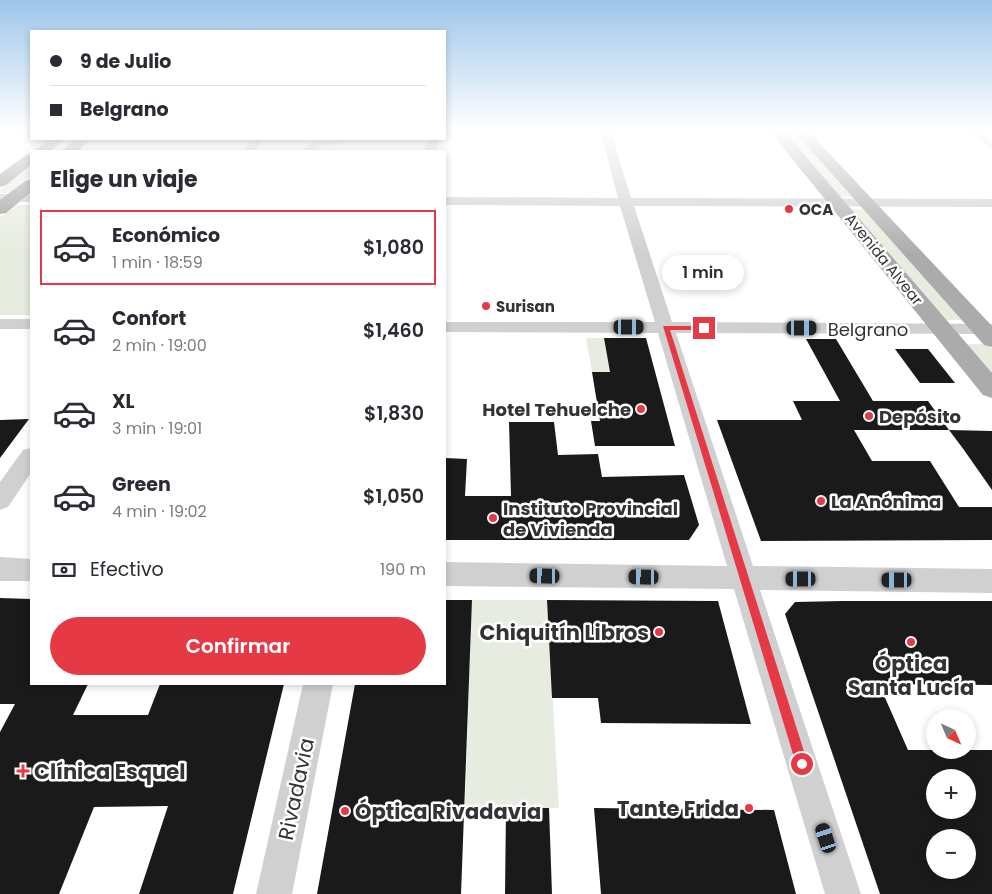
<!DOCTYPE html>
<html lang="es">
<head>
<meta charset="utf-8">
<style>
  body { margin:0; font-family:Poppins,sans-serif; background:#f7f7f7; color:#2b2b33; height:100vh; display:flex; flex-direction:column; font-size:19px; white-space:nowrap }
  * { box-sizing:border-box; margin:0 }
  p { font-size:16px; color:#7c7c81 }
  .icon { flex:none; width:28px; height:28px; fill:none; stroke:currentColor; stroke-width:2; stroke-linecap:round; stroke-linejoin:round }
  .map { position:relative; flex:1; overflow:hidden }
  .details { position:absolute; left:30px; top:150px; width:416px; height:535px; display:flex; flex-direction:column; background:#fff; border-radius:0px; box-shadow:0 2px 8px #0003 }
  .details>* { flex:none }
  .hud { position:absolute; left:30px; top:30px; width:416px; height:110px; border-radius:0px; box-shadow:0 2px 8px #0003; display:grid; align-content:center; height:110px; padding:0 20px; background:#fff }
  .needle { width:32px; rotate:136deg }
  .tools { position:absolute; left:926px; top:709px; display:grid; gap:10px }
  .tools a { display:grid; place-items:center; width:50px; height:50px; border-radius:50%; background:#fff; box-shadow:0 2px 8px #0003; font-size:25px }
  .end { position:absolute; width:22px; height:22px; margin:-11px; border:6px solid #e63946; background:#fff; box-shadow:0 0 0 2px #fff }
  .from { border-radius:50% }
  .bubble { position:absolute; height:35px; border-radius:18px; background:#fff; box-shadow:0 2px 8px #0003; font-size:16px; font-weight:600; line-height:35px; text-align:center }
  .car { position:absolute; width:15px; height:30px; margin:-15px -8px; border-radius:6px; box-shadow:0 0 4px 1px #0007; background:linear-gradient(#222 24%,#8ab4d8 0 40%,#222 0 76%,#8ab4d8 0 86%,#222 0) }
  .hud b { display:flex; align-items:center; gap:18px; height:48px; font-size:19px }
  .hud b+b { border-top:1px solid #e1e1e2 }
  .hud i { width:12px; height:12px; background:#2b2b33 }
  ul { padding:0; list-style:none }
  li { display:flex; align-items:center; gap:15px; height:75px; margin:0 10px 8px; padding:0 10px; border:2px solid transparent; border-radius:0px }
  li div { flex:1 }
  li b { display:block; font-size:19px }
  li em { font-style:normal; font-weight:600 }
  li.selected { border-color:#e63946 }
  li>.icon { width:45px; height:45px; stroke-width:1.5 }
  h2 { padding:0 20px; font-size:22px; line-height:60px }
  .pay { display:flex; align-items:center; gap:12px; height:55px; padding:0 20px; font-size:19px }
  .pay p { margin-inline-start:auto }
  .primary-button { display:flex; gap:10px; margin-top:auto; padding:10px 20px }
  .primary-button a { flex:1; height:58px; border-radius:30px; background:#e63946; color:#fff; font-size:20px; font-weight:600; line-height:58px; text-align:center }
  .map>svg:first-child { display:block }
  .green { fill:#e6ecdf }
  .building { fill:#1a1a1a; fill-rule:evenodd }
  .lines { fill:none; stroke-linecap:round; stroke-linejoin:round }
  .minor { fill:#d0d0d0; fill-rule:evenodd }
  .major { fill:#ababab; fill-rule:evenodd }
  .highway { fill:#9a9a9a; fill-rule:evenodd }
  .route { fill:#e63946 }
  .poi-dot { fill:#e63946; stroke:#fff; stroke-width:2 }
  .labels { text-anchor:middle; dominant-baseline:central; stroke-width:5; stroke-linejoin:round; paint-order:stroke }
  .far-poi-label { font-size:15px; font-weight:bold; fill:#333; stroke:#fff; text-anchor:start }
  .far-street-label { font-size:15px; fill:#333; stroke:#fff }
  .street-label { font-size:18px; fill:#333; stroke:#fff }
  .poi-label { font-size:18px; font-weight:bold; fill:#333; stroke:#fff; text-anchor:start }
  .near-poi-label { font-size:21px; font-weight:bold; fill:#333; stroke:#fff; text-anchor:end }
  .near-street-label { font-size:21px; fill:#333; stroke:#fff }
</style>
</head>
<body>
<div class="map">
<svg width="992" height="894" viewBox="0 0 992 894">
  <rect width="100%" height="100%" fill="#fff"/>
  <path class="green" d="M780,130h16l60,67h-19z
    M31,165v10l-22,18h-9v-4z
    M15,205h16v110h-31v-98z
    M846,209h20l100,111h-25z
    M586,338h18l6,34h-18z
    M961,344h26l5,5v32z
    M472,600h75l12,208h-94z"/>
  <path class="building" d="M604,338h42l29,108h-80l-4,-25h9l-8,-49h18z
    M806,339h30l37,62h55l21,29h-95l18,31h58l29,46h33v33l-231,1 -44,-121h85l-9,-19h47z
    M895,349h33l27,34h-35z
    M29,419l-29,39v-38z
    M509,422h45l4,33 40,-1 4,23 82,-2 15,50 -10,15h-244v-82l22,1 -2,37h46z
    M949,430l43,1v59l-28,-40z
    M0,598l31,1v85h57l-15,31h75l12,-31h124l-51,210h-94l29,-88 -74,1 -35,87h-59v-162l15,-28h-15z
    M445,600h27l-11,294h-144l38,-210h90z
    M547,600l171,1 33,123 -150,-1 -3,-25h-46z
    M842,601h150v84l-113,-1 29,66h84v144h-112l-95,-280 10,-12zM935,778h33v32h-33zM935,838h33v32h-33z
    M506,808h43l3,86h-47z
    M594,808l180,2 22,84h-195z"/>
  <g class="lines">
    <path class="minor" d="M600,130h10l21,68 361,1v8l-358,-1 38,116 320,2v10l-316,-1 77,233 239,3v24l-232,-3 101,304h-36l-91,-305 -289,-3v-24l282,4 -69,-233 -213,-1v-10h210l-35,-116 -175,-1v-8l173,1z
      M963,130h12l17,11v8z
      M252,139h12l-9,12h-12z
      M323,139h28c-10,8 -26,3 -37,12h-12l11,-10z
      M428,139h11l-3,12h-12z
      M0,194h31v8h-31z
      M0,319h31v10h-31z
      M31,448v25l-23,34 -8,3v-28l23,-32z
      M0,557l31,2v22h-31z
      M303,684h30l-41,210h-36z"/>
    <path class="major" d="M769,130h14l209,243v25l-9,-3z
      M793,130h14l185,196v21l-8,-2z"/>
    <path class="highway" d="M49,139h16l-15,12h-16z
      M75,139h16l-13,12h-16z
      M31,154v11l-25,20 -6,2v-13l26,-19z
      M31,179v13l-25,21 -6,1v-14l25,-19z"/>
  </g>
  <linearGradient id="sky" x2="0" y2="1"><stop stop-color="#9ec6ea"/><stop offset="0.51" stop-color="#fff"/><stop offset="1" stop-color="#fff" stop-opacity="0"/></linearGradient>
  <rect width="992" height="255" fill="url(#sky)"/>
  <path class="route" d="M663,326h41l4,2 -4,2h-34l138,434 -1,4 -5,2 -4,-2 -2,-4z"/>
  <g class="poi-dot">
    <circle cx="789" cy="209" r="5"/>
    <circle cx="486" cy="306" r="5"/>
    <circle cx="641" cy="409" r="5"/>
    <circle cx="869" cy="416" r="5"/>
    <circle cx="821" cy="501" r="5"/>
    <circle cx="493" cy="518" r="5"/>
    <circle cx="659" cy="632" r="5"/>
    <circle cx="911" cy="642" r="5"/>
    <path d="M20.5 763.5h5v5h5v5h-5v5h-5v-5h-5v-5h5z"/>
    <circle cx="749" cy="808" r="5"/>
    <circle cx="345" cy="811" r="5"/>
  </g>
  <g class="labels">
    <g class="far-poi-label">
      <text x="799" y="209">OCA</text>
      <text x="496" y="306">Surisan</text>
    </g>
    <g class="far-street-label">
      <text transform="translate(884 259) rotate(51)">Avenida Alvear</text>
    </g>
    <g class="street-label">
      <text x="868" y="329">Belgrano</text>
    </g>
    <g class="poi-label">
      <text x="631" y="409" text-anchor="end">Hotel Tehuelche</text>
      <text x="879" y="416">Depósito</text>
      <text x="831" y="501">La Anónima</text>
      <text x="503" y="508">Instituto Provincial<tspan x="503" dy="21">de Vivienda</tspan></text>
    </g>
    <g class="near-poi-label">
      <text x="649" y="632">Chiquitín Libros</text>
      <text x="911" y="663" text-anchor="middle">Óptica<tspan x="911" dy="24">Santa Lucía</tspan></text>
      <text x="34" y="771" text-anchor="start">Clínica Esquel</text>
      <text x="739" y="808">Tante Frida</text>
      <text x="355" y="811" text-anchor="start">Óptica Rivadavia</text>
    </g>
    <g class="near-street-label">
      <text transform="translate(296 789) rotate(-78)">Rivadavia</text>
    </g>
  </g>
</svg>
<div class="tools">
<a><svg class="needle" viewBox="-14 -14 28 28"><path d="M0-13l5 13h-10z" fill="#e53935"/><path d="M0 13l5-13h-10z" fill="#7c7c81"/></svg></a>
<a>+</a>
<a>−</a>
</div>
<i class="end from" style="left:802px;top:764px"></i>
<i class="end" style="left:704px;top:328px"></i>
<div class="bubble" style="left:662px;top:255px;width:82px">1 min</div>
<i class="car" style="left:629px;top:327px;rotate:90deg"></i>
<i class="car" style="left:802px;top:328px;rotate:90deg"></i>
<i class="car" style="left:545px;top:576px;rotate:271deg"></i>
<i class="car" style="left:644px;top:577px;rotate:271deg"></i>
<i class="car" style="left:801px;top:579px;rotate:270deg"></i>
<i class="car" style="left:897px;top:580px;rotate:270deg"></i>
<i class="car" style="left:826px;top:838px;rotate:342deg"></i>
<div class="hud">
<b><i class="from"></i>9 de Julio</b>
<b><i></i>Belgrano</b>
</div>
<section class="details">
<h2>Elige un viaje</h2>
<ul>
<li class="selected"><svg class="icon" aria-label="car" viewBox="0 0 24 24"><path d="M5 17H2v-5l4-1 3-4h7l3 4 3 1v5h-3M9 17h6M6 11h13"/><circle cx="7" cy="17" r="2"/><circle cx="17" cy="17" r="2"/></svg><div><b>Económico</b><p>1 min · 18:59</p></div><em>$1,080</em></li>
<li><svg class="icon" aria-label="car" viewBox="0 0 24 24"><path d="M5 17H2v-5l4-1 3-4h7l3 4 3 1v5h-3M9 17h6M6 11h13"/><circle cx="7" cy="17" r="2"/><circle cx="17" cy="17" r="2"/></svg><div><b>Confort</b><p>2 min · 19:00</p></div><em>$1,460</em></li>
<li><svg class="icon" aria-label="car" viewBox="0 0 24 24"><path d="M5 17H2v-5l4-1 3-4h7l3 4 3 1v5h-3M9 17h6M6 11h13"/><circle cx="7" cy="17" r="2"/><circle cx="17" cy="17" r="2"/></svg><div><b>XL</b><p>3 min · 19:01</p></div><em>$1,830</em></li>
<li><svg class="icon" aria-label="car" viewBox="0 0 24 24"><path d="M5 17H2v-5l4-1 3-4h7l3 4 3 1v5h-3M9 17h6M6 11h13"/><circle cx="7" cy="17" r="2"/><circle cx="17" cy="17" r="2"/></svg><div><b>Green</b><p>4 min · 19:02</p></div><em>$1,050</em></li>
</ul>
<div class="pay"><svg class="icon" aria-label="cash" viewBox="0 0 24 24"><path d="M3 7h18v10H3z"/><circle cx="12" cy="12" r="2"/></svg>Efectivo<p>190 m</p></div>
<div class="primary-button"><a>Confirmar</a></div>
</section>
</div>
</body>
</html>
